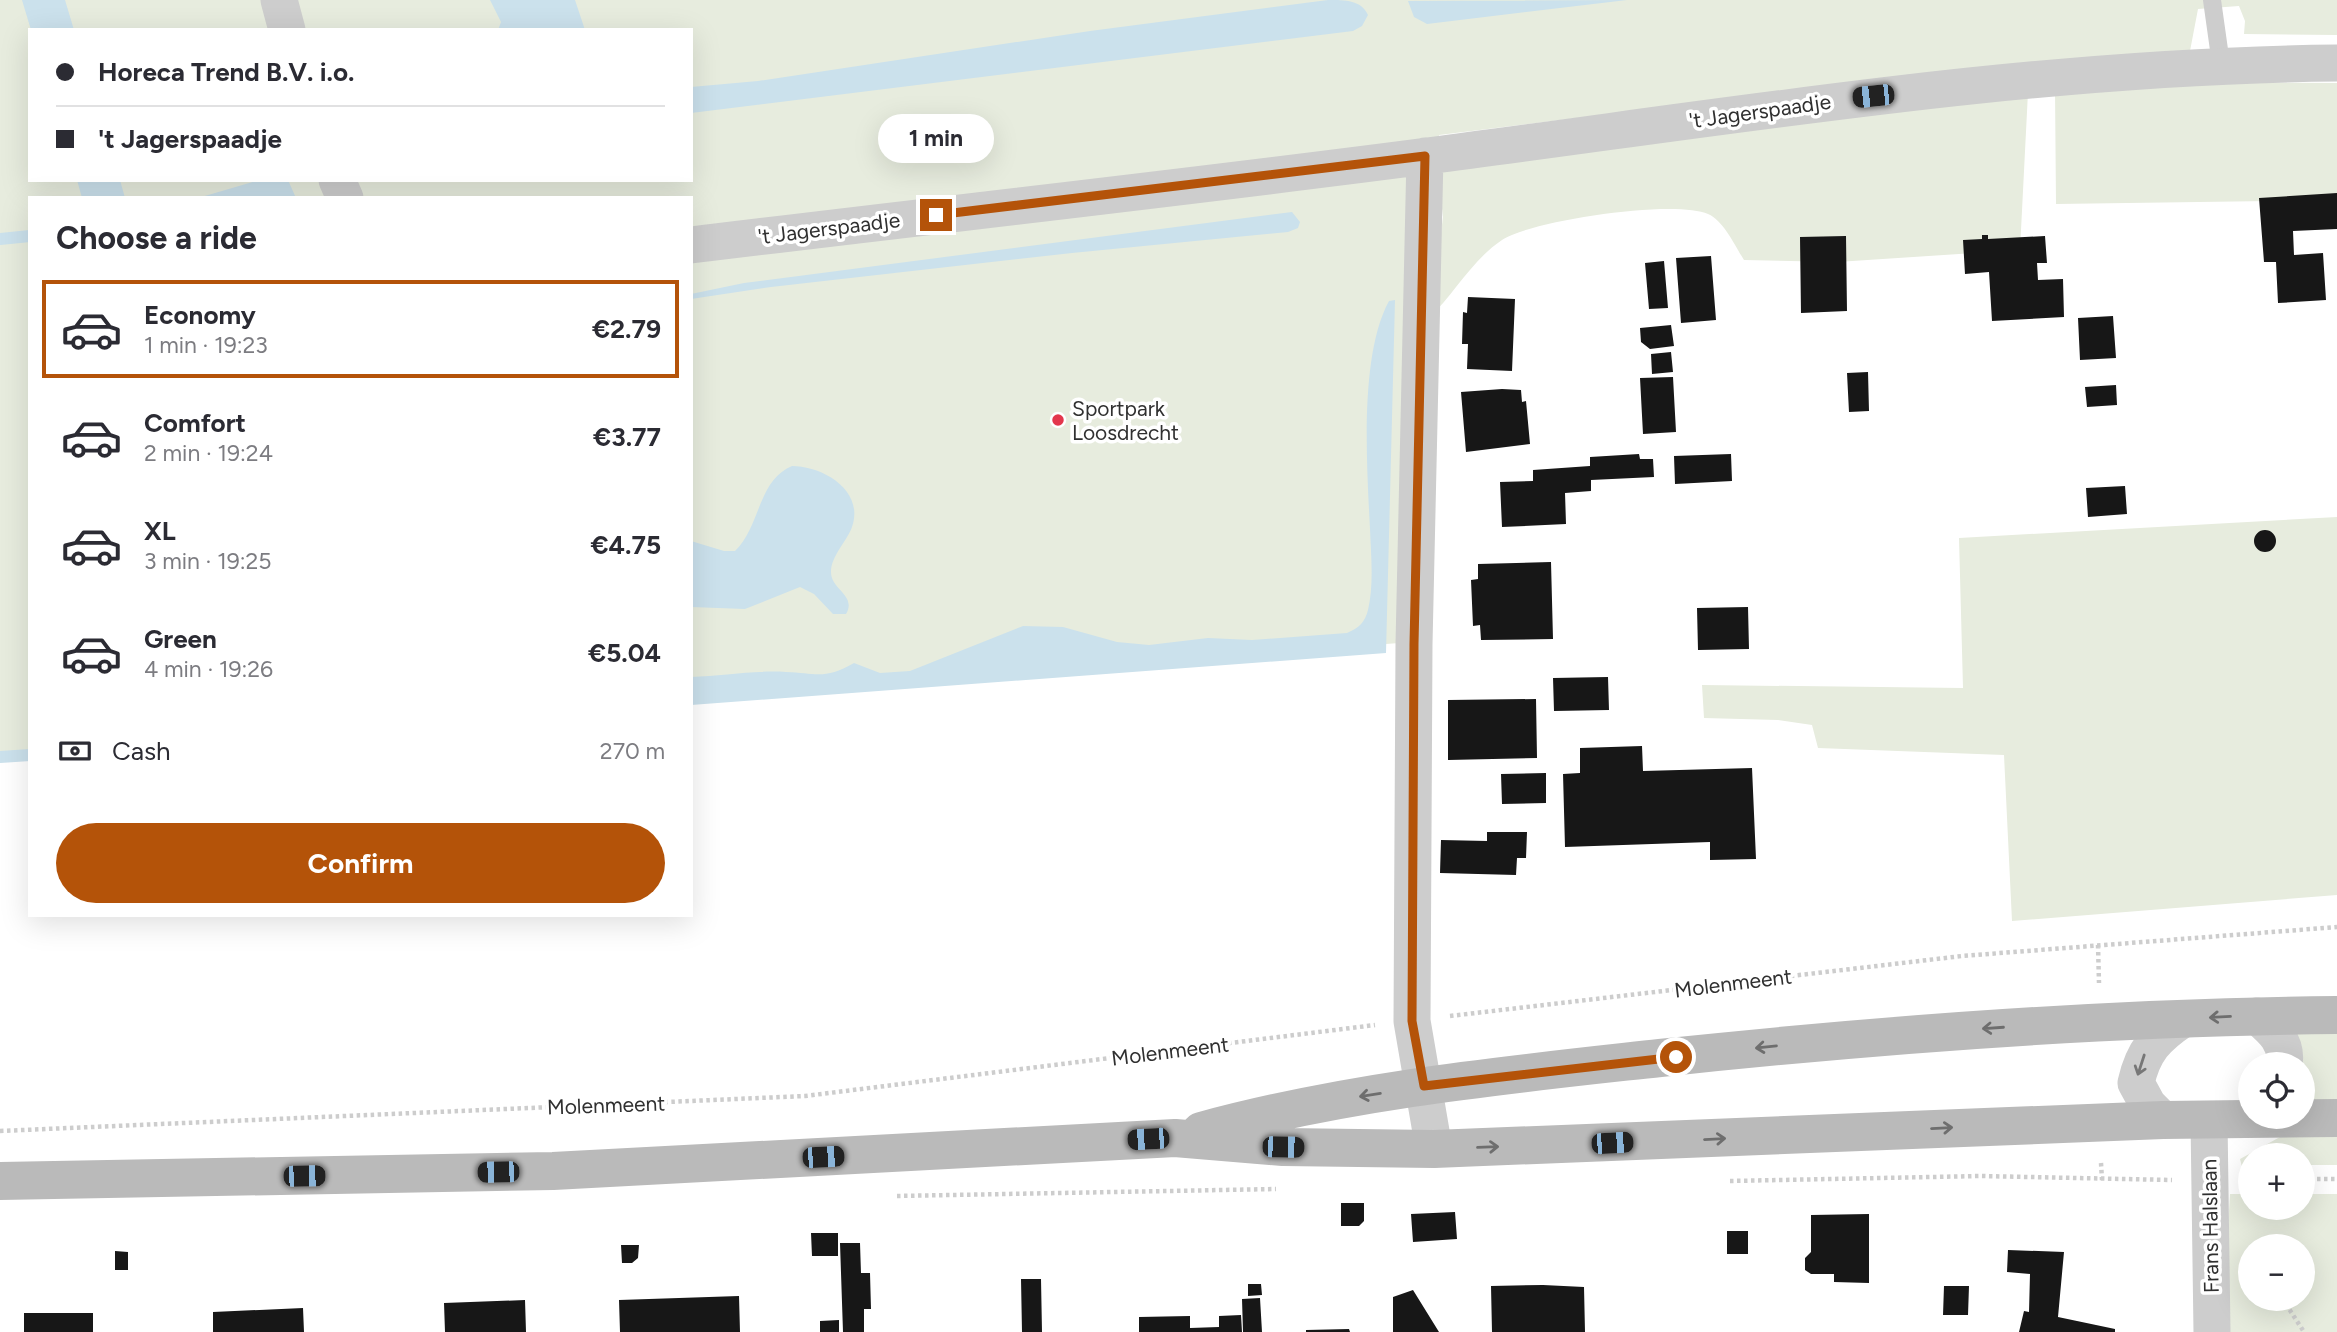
<!DOCTYPE html>
<html lang="en">
<head>
<meta charset="utf-8">
<style>
  body { margin:0; font-family:Figtree,sans-serif; background:#f2f2f3; color:#2b2b33; height:100vh; display:flex; flex-direction:column; font-size:26px; white-space:nowrap }
  * { box-sizing:border-box; margin:0 }
  p { font-size:23px; color:#7c7c81 }
  .icon { flex:none; width:38px; height:38px; fill:none; stroke:currentColor; stroke-width:2; stroke-linecap:round; stroke-linejoin:round }
  .map { position:relative; flex:1; overflow:hidden }
  .drawer { position:absolute; left:28px; top:196px; width:665px; height:721px; display:flex; flex-direction:column; background:#fff; border-radius:0px; box-shadow:0 7px 28px #0002 }
  .drawer>* { flex:none }
  .banner { position:absolute; left:28px; top:28px; width:665px; height:154px; border-radius:0px; box-shadow:0 7px 28px #0002; display:grid; align-content:center; height:154px; padding:0 28px; background:#fff }
  .fabs { position:absolute; left:2238px; top:1052px; display:grid; gap:14px }
  .fabs a { display:grid; place-items:center; width:77px; height:77px; border-radius:50%; background:#fff; box-shadow:0 7px 28px #0002; font-size:35px }
  .end { position:absolute; width:32px; height:32px; margin:-16px; border:9px solid #b45309; background:#fff; box-shadow:0 0 0 4px #fff }
  .from { border-radius:50% }
  .bubble { position:absolute; height:49px; border-radius:24px; background:#fff; box-shadow:0 7px 28px #0002; font-size:23px; font-weight:700; line-height:49px; text-align:center }
  .car { position:absolute; width:21px; height:42px; margin:-21px -10px; border-radius:9px; box-shadow:0 0 5px 2px #0007; background:linear-gradient(#222 24%,#8ab4d8 0 40%,#222 0 76%,#8ab4d8 0 86%,#222 0) }
  .banner b { display:flex; align-items:center; gap:24px; height:66px; font-size:26px }
  .banner b+b { border-top:2px solid #e1e1e2 }
  .banner i { width:18px; height:18px; background:#2b2b33 }
  ul { padding:0; list-style:none }
  li { display:flex; align-items:center; gap:21px; height:98px; margin:0 14px 10px; padding:0 14px; border:4px solid transparent; border-radius:0px }
  li div { flex:1 }
  li b { display:block; font-size:26px }
  li em { font-style:normal; font-weight:700 }
  li.selected { border-color:#b45309 }
  li>.icon { width:63px; height:63px; stroke-width:1.5 }
  h2 { padding:0 28px; font-size:32px; line-height:84px }
  .pay { display:flex; align-items:center; gap:18px; height:77px; padding:0 28px; font-size:26px }
  .pay p { margin-inline-start:auto }
  .action { display:flex; gap:14px; margin-top:auto; padding:14px 28px }
  .action a { flex:1; height:80px; border-radius:42px; background:#b45309; color:#fff; font-size:28px; font-weight:700; line-height:80px; text-align:center }
  .map>svg:first-child { display:block }
  .green { fill:#e7ecde; fill-rule:evenodd }
  .water { fill:#cbe1ec }
  .lines { fill:none; stroke-linecap:round; stroke-linejoin:round }
  .stream { stroke:#cbe1ec; stroke-width:12 }
  .building { fill:#171717 }
  .path { stroke:#cdcdcd; stroke-width:4.5; stroke-dasharray:3.5 3.5; stroke-linecap:butt }
  .service { stroke:#cdcdcd; stroke-width:18 }
  .minor { stroke:#cdcdcd; stroke-width:37 }
  .secondary { stroke:#bababa; stroke-width:38 }
  .oneway { stroke:#6e6e6e }
  .oneway2 { stroke:#777 }
  .route { stroke:#b45309; stroke-width:9 }
  .poi-dot { fill:#e3364c; stroke:#fff; stroke-width:2.5 }
  .labels { text-anchor:middle; dominant-baseline:central; stroke-width:7; stroke-linejoin:round; paint-order:stroke }
  .street-label { font-size:21px; fill:#303030; stroke:#fff }
  .poi-label { font-size:21px; fill:#303030; stroke:#fff; text-anchor:start }
</style>
</head>
<body>
<div class="map">
<svg width="2337" height="1332" viewBox="0 0 2337 1332">
  <rect width="100%" height="100%" fill="#fff"/>
  <path class="green" d="M0,0h2337v35l-93,-1 1,-13 -6,-15 -41,3 -8,42 -186,14 -565,70 -2,30 591,-73 -8,158 -183,12 -93,-2c-9,-14 -20,-39 -36,-46 -33,-15 -176,6 -206,26 -30,20 -47,53 -73,78l-16,324 -722,53v-497h-661v557l-30,2zM30,30h661v150h-661zM1438,174l5,43 -6,48z
    M2135,82l202,1v117l-281,4 -1,-114z
    M2337,517v378l-325,26 -8,-166 -186,-7 -6,-23 -34,-5 -74,-2 -2,-33 261,3 -4,-150z
    M2337,1026v77l-34,1v-40h-8l-9,-37z
    M2337,1135v30h-34v-10h-53v11l-8,1 -2,-8 40,-22z
    M2230,1194h20v14h53v-14h34v138h-109l-1,-87zM2250,1246h53v52h-53z"/>
  <path class="water" d="M22,0h43l9,30h-43z
    M490,0h85l10,30h-87l3,-8z
    M1328,0c18,0 33,0 40,15l-6,11 -9,5 -662,82v-26l67,-6 332,-50z
    M1627,0l-200,24 -13,-7 -6,-16z
    M77,180h43l5,18h-43z
    M259,180h29l8,18h-98z
    M1292,212l8,10 -2,6 -10,4 -216,21 -301,34 -80,12v-5l53,-11z
    M1395,300l-9,353 -695,52v-28c31,-1 64,-7 95,-5 30,1 39,8 68,-9l26,10 30,-2 113,-45 40,1 54,15 32,3 59,-7 44,2 95,-7c12,-5 18,-11 21,-23 6,-26 3,-54 2,-81 -3,-63 -11,-173 19,-228z
    M792,466c29,0 73,23 60,61 -5,14 -21,29 -21,45 0,18 26,23 15,42h-13l-19,-20 -14,-7 -55,22 -54,-2v-66l33,10h11c26,-25 22,-70 57,-85z"/>
  <g class="lines">
    <path class="stream" d="M0,239l30,-3
      M0,757l30,-2"/>
  </g>
  <path class="building" d="M2337,193v36l-44,2 1,24 29,-2 3,47 -48,3 -2,-41h-12l-5,-64z
    M1982,235h6v4l57,-3 2,27h-10l1,17 25,-1 1,38 -72,4 -3,-49 -24,2 -2,-34 19,-1z
    M1846,236l1,75 -46,2 -1,-76z
    M1711,256l5,64 -35,3 -5,-65z
    M1664,261l4,47 -19,1 -4,-46z
    M1468,297l47,2 -3,72 -45,-2 1,-25h-6l1,-32 4,1z
    M2113,316l3,42 -36,2 -2,-42z
    M1671,325l3,21 -24,3 -9,-7 -1,-14z
    M1671,352l2,20 -21,2 -1,-20z
    M1868,372l1,39 -20,1 -2,-39z
    M1673,377l3,55 -33,2 -3,-56z
    M2116,385l1,20 -30,2 -2,-20z
    M1502,389l19,1 1,12 4,-1 4,43 -64,8 -5,-60z
    M1639,454l1,5h13l1,18 -63,3v11l-26,2 1,31 -64,3 -2,-45 33,-1v-11l57,-4v-9z
    M1731,454l1,27 -57,3 -1,-28z
    M2125,486l2,28 -39,3 -2,-29z
    M2254 541a11 11 0 1 1 22 0a11 11 0 1 1-22 0Z
    M1551,562l2,77 -72,1 -1,-15 -7,1 -2,-46 7,-1v-15z
    M1748,607l1,42 -51,1 -1,-42z
    M1608,677l1,33 -55,1 -1,-33z
    M1536,699l1,59 -89,2v-60z
    M1642,746l1,25 109,-3 4,91 -46,1v-18l-145,5 -2,-73 17,-1v-25z
    M1546,773v30l-44,1 -1,-30z
    M1487,832h40l-1,26h-9l-1,17 -76,-2 1,-33 46,1z
    M1341,1203h23v18l-5,5h-18z
    M1455,1212l2,27 -44,3 -2,-28z
    M1869,1214v69l-35,-1v-8h-23l-6,-4v-12l6,-6v-37z
    M1727,1231h21v23h-21z
    M811,1233h27v23h-26z
    M840,1243h20l1,30h9l1,36h-7v23h-21z
    M621,1245h18l-1,13 -6,5h-10z
    M2008,1250l56,2 -6,65 57,12v3h-96l5,-21 5,1 1,-38 -23,-2z
    M115,1251l13,1v18h-13z
    M1021,1279h20l1,53h-20z
    M1248,1284h13l1,11 -14,1z
    M1543,1285l41,2 1,45h-93l-1,-46z
    M1944,1286h25l-1,29h-25z
    M1413,1290l26,42h-46v-35z
    M739,1296l1,36h-120l-1,-32z
    M1260,1298l2,34h-19l-1,-33z
    M525,1300l1,32h-81l-1,-29z
    M303,1308l1,24h-91v-20z
    M24,1313h69v19h-69z
    M1241,1315l1,17h-103v-15l51,-1v12l29,-1v-11z
    M839,1320v12h-19v-11z
    M1349,1329l1,3h-44v-2z"/>
  <g class="lines">
    <path class="path" d="M2098,945l1,38
      M1450,1016l512,-60 375,-29
      M0,1131l805,-35 570,-71
      M2101,1163l1,17
      M2303,1179h34
      M1730,1181l251,-5 191,4
      M897,1196l379,-7
      M2282,1298l22,34"/>
    <path class="service" d="M2212,0l9,64"/>
    <path class="minor" d="M279,0l8,30
      M1425,156l-11,488 -2,377 22,128
      M337,180l8,18
      M691,245c245,-30 491,-57 736,-89 303,-39 604,-90 910,-93
      M2257,1016c15,13 31,26 27,48
      M2163,1120l-15,-15 -12,-22c7,-32 20,-46 47,-64
      M2209,1120l3,212"/>
    <path class="secondary" d="M1201,1131c150,-41 305,-56 459,-73 225,-24 450,-41 677,-43
      M0,1181l553,-10 622,-33 108,9 151,2 729,-29 174,-2"/>
  </g>
  <defs><path id="oneway-shaft" d="M-6 0H5M1.5-3L5.5 0L1.5 3" fill="none" stroke-width="1.6" stroke-linecap="round" stroke-linejoin="round" transform="scale(1.75)"/></defs>
  <g class="oneway">
    <use href="#oneway-shaft" transform="translate(2220 1017) rotate(177)"/>
    <use href="#oneway-shaft" transform="translate(1993 1028) rotate(176)"/>
    <use href="#oneway-shaft" transform="translate(1766 1047) rotate(174)"/>
    <use href="#oneway-shaft" transform="translate(1370 1095) rotate(171)"/>
    <use href="#oneway-shaft" transform="translate(1942 1128) rotate(-3)"/>
    <use href="#oneway-shaft" transform="translate(1715 1139) rotate(-3)"/>
    <use href="#oneway-shaft" transform="translate(1488 1147) rotate(-2)"/>
  </g>
  <use class="oneway2" href="#oneway-shaft" transform="translate(2141 1065) rotate(108)"/>
  <g class="lines">
    <path class="route" d="M936,215l489,-59 -11,488 -2,377 12,65 252,-29"/>
  </g>
  <circle class="poi-dot" cx="1058" cy="420" r="7"/>
  <g class="labels">
    <g class="street-label">
      <text transform="translate(1760 111) rotate(-8)">'t Jagerspaadje</text>
      <text transform="translate(829 228) rotate(-7)">'t Jagerspaadje</text>
      <text transform="translate(1733 983) rotate(-7)">Molenmeent</text>
      <text transform="translate(1170 1051) rotate(-7)">Molenmeent</text>
      <text transform="translate(606 1105) rotate(-2)">Molenmeent</text>
      <text transform="translate(2210 1226) rotate(-91)">Frans Halslaan</text>
    </g>
    <g class="poi-label">
      <text x="1072" y="408">Sportpark<tspan x="1072" dy="24">Loosdrecht</tspan></text>
    </g>
  </g>
</svg>
<div class="fabs">
<a><svg class="icon" aria-label="locate" viewBox="0 0 24 24"><circle cx="12" cy="12" r="6"/><path d="M12 2v4M12 18v4M2 12h4M18 12h4"/></svg></a>
<a>+</a>
<a>−</a>
</div>
<i class="end from" style="left:1676px;top:1057px"></i>
<i class="end" style="left:936px;top:215px"></i>
<div class="bubble" style="left:878px;top:114px;width:116px">1 min</div>
<i class="car" style="left:1873px;top:96px;rotate:264deg"></i>
<i class="car" style="left:1148px;top:1139px;rotate:267deg"></i>
<i class="car" style="left:1612px;top:1143px;rotate:87deg"></i>
<i class="car" style="left:1283px;top:1147px;rotate:91deg"></i>
<i class="car" style="left:823px;top:1157px;rotate:87deg"></i>
<i class="car" style="left:498px;top:1172px;rotate:269deg"></i>
<i class="car" style="left:304px;top:1176px;rotate:89deg"></i>
<div class="banner">
<b><i class="from"></i>Horeca Trend B.V. i.o.</b>
<b><i></i>'t Jagerspaadje</b>
</div>
<section class="drawer">
<h2>Choose a ride</h2>
<ul>
<li class="selected"><svg class="icon" aria-label="car" viewBox="0 0 24 24"><path d="M5 17H2v-5l4-1 3-4h7l3 4 3 1v5h-3M9 17h6M6 11h13"/><circle cx="7" cy="17" r="2"/><circle cx="17" cy="17" r="2"/></svg><div><b>Economy</b><p>1 min · 19:23</p></div><em>€2.79</em></li>
<li><svg class="icon" aria-label="car" viewBox="0 0 24 24"><path d="M5 17H2v-5l4-1 3-4h7l3 4 3 1v5h-3M9 17h6M6 11h13"/><circle cx="7" cy="17" r="2"/><circle cx="17" cy="17" r="2"/></svg><div><b>Comfort</b><p>2 min · 19:24</p></div><em>€3.77</em></li>
<li><svg class="icon" aria-label="car" viewBox="0 0 24 24"><path d="M5 17H2v-5l4-1 3-4h7l3 4 3 1v5h-3M9 17h6M6 11h13"/><circle cx="7" cy="17" r="2"/><circle cx="17" cy="17" r="2"/></svg><div><b>XL</b><p>3 min · 19:25</p></div><em>€4.75</em></li>
<li><svg class="icon" aria-label="car" viewBox="0 0 24 24"><path d="M5 17H2v-5l4-1 3-4h7l3 4 3 1v5h-3M9 17h6M6 11h13"/><circle cx="7" cy="17" r="2"/><circle cx="17" cy="17" r="2"/></svg><div><b>Green</b><p>4 min · 19:26</p></div><em>€5.04</em></li>
</ul>
<div class="pay"><svg class="icon" aria-label="cash" viewBox="0 0 24 24"><path d="M3 7h18v10H3z"/><circle cx="12" cy="12" r="2"/></svg>Cash<p>270 m</p></div>
<div class="action"><a>Confirm</a></div>
</section>
</div>
</body>
</html>
